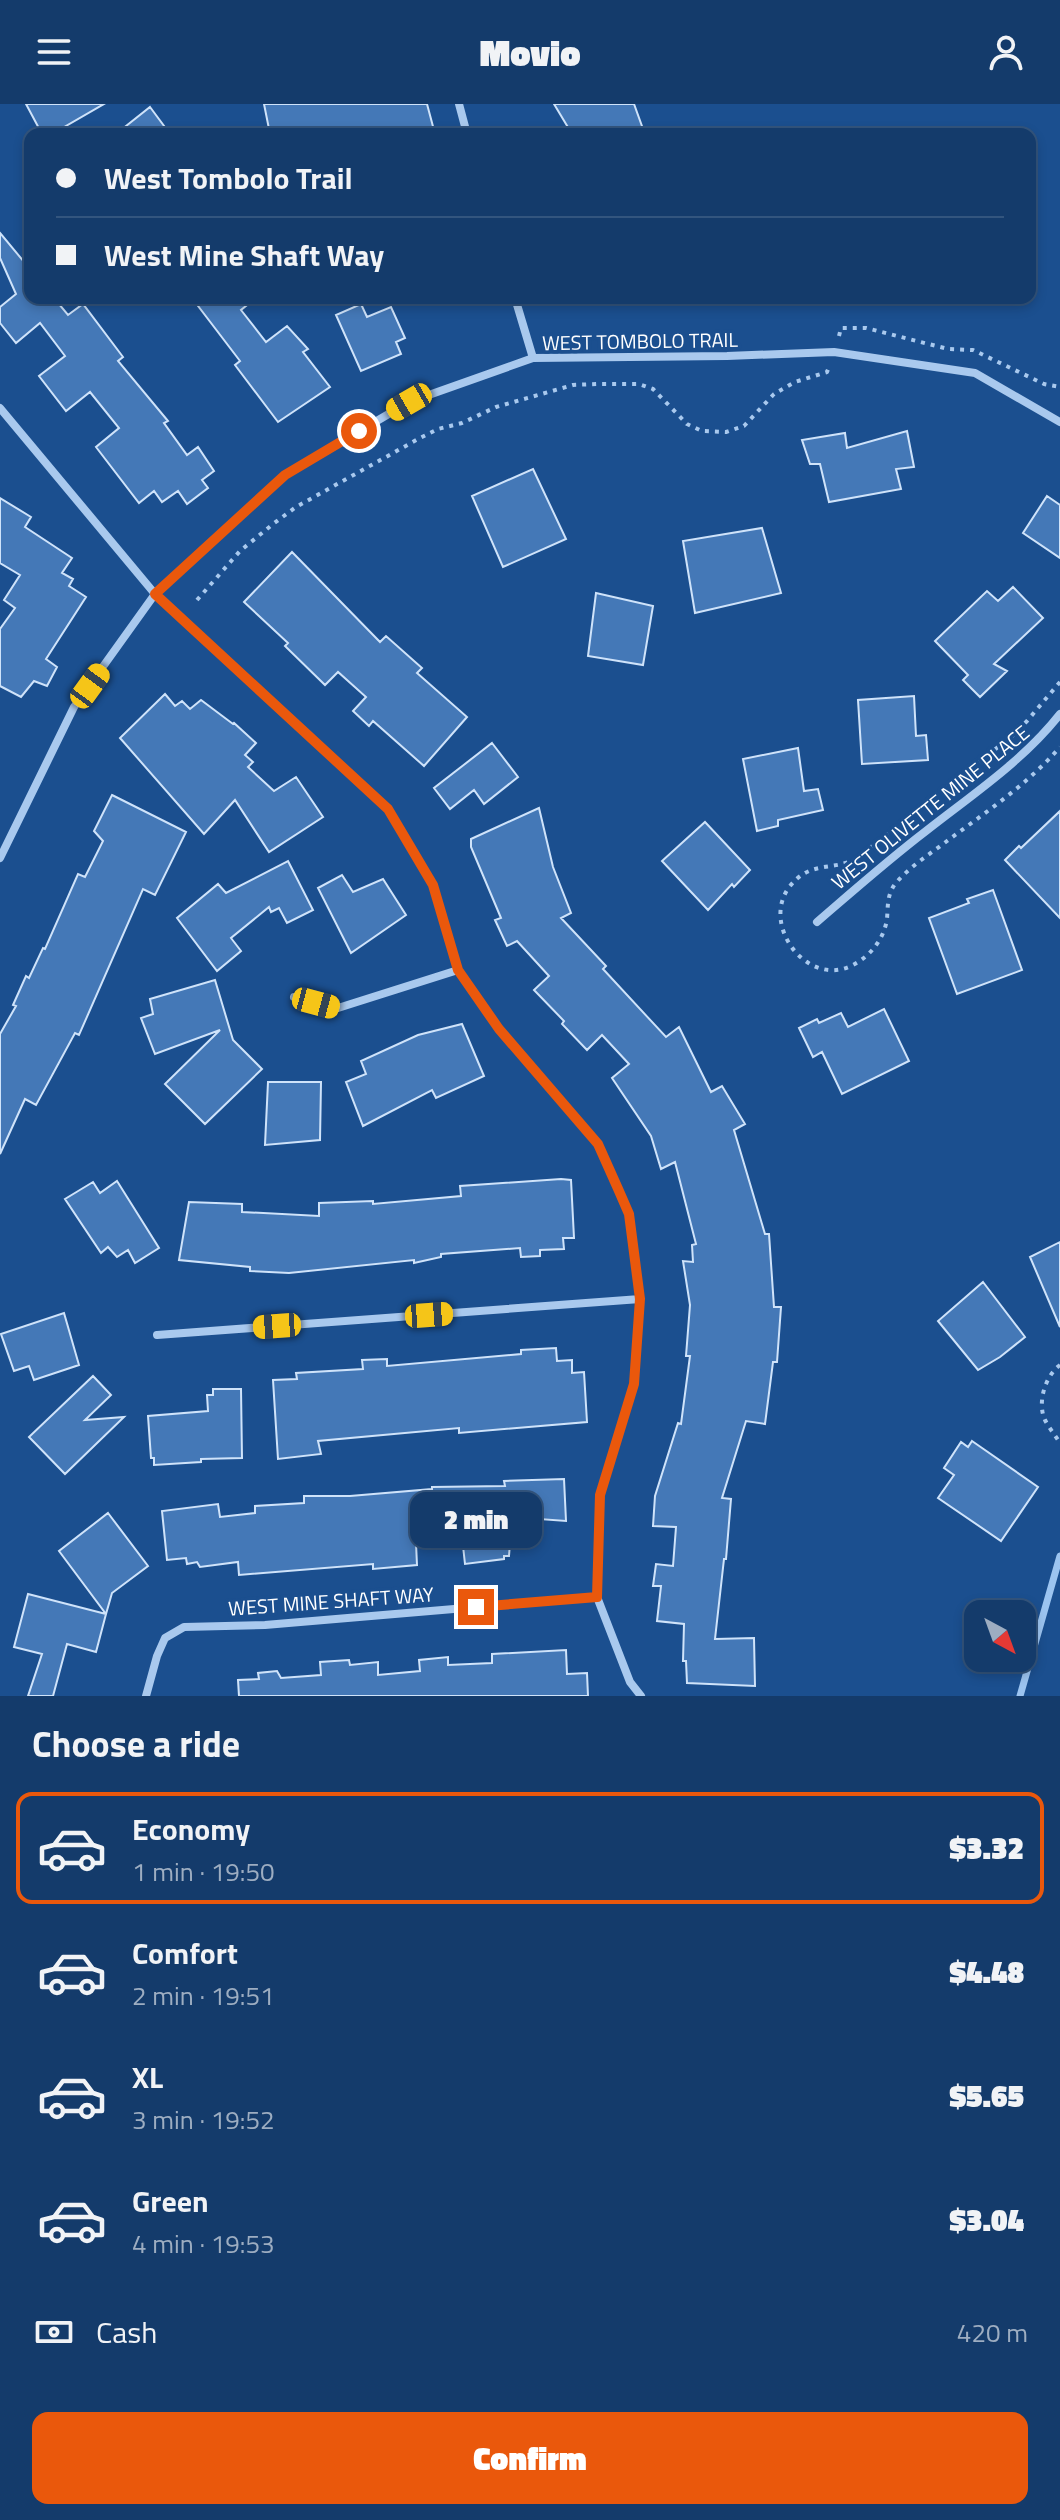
<!DOCTYPE html>
<html lang="en">
<head>
<meta charset="utf-8">
<style>
  body { margin:0; font-family:"Titillium Web",sans-serif; background:#1d4271; color:#f1f3f6; height:100vh; display:flex; flex-direction:column; font-size:30px; white-space:nowrap }
  * { box-sizing:border-box; margin:0 }
  p { font-size:26px; color:#9dadc1 }
  .icon { flex:none; width:44px; height:44px; fill:none; stroke:currentColor; stroke-width:2; stroke-linecap:round; stroke-linejoin:round }
  .map { position:relative; height:1592px; overflow:hidden }
  .drawer { display:flex; flex-direction:column; background:#143b6b; flex:1 }
  .drawer>* { flex:none }
  .banner { position:absolute; left:24px; top:24px; width:1012px; height:176px; border-radius:16px; box-shadow:0 4px 12px #0003,0 0 0 2px #33557e; display:grid; align-content:center; height:176px; padding:0 32px; background:#143b6b }
  .needle { width:52px; rotate:139deg }
  .controls { position:absolute; left:964px; top:1496px; display:grid; gap:16px }
  .controls a { display:grid; place-items:center; width:72px; height:72px; border-radius:16px; background:#143b6b; box-shadow:0 4px 12px #0003,0 0 0 2px #33557e; font-size:40px }
  .end { position:absolute; width:36px; height:36px; margin:-18px; border:10px solid #ea580c; background:#fff; box-shadow:0 0 0 4px #fff }
  .from { border-radius:50% }
  .bubble { position:absolute; height:56px; border-radius:16px; background:#143b6b; box-shadow:0 4px 12px #0003,0 0 0 2px #33557e; font-size:26px; font-weight:800; line-height:56px; text-align:center }
  .car { position:absolute; width:24px; height:48px; margin:-24px -12px; border-radius:10px; box-shadow:0 0 6px 2px #0007; background:linear-gradient(#f5c518 24%,#345 0 40%,#f5c518 0 76%,#345 0 86%,#f5c518 0) }
  .banner b { display:flex; align-items:center; gap:28px; height:76px; font-size:30px }
  .banner b+b { border-top:2px solid #33557e }
  .banner i { width:20px; height:20px; background:#f1f3f6 }
  ul { padding:0; list-style:none }
  li { display:flex; align-items:center; gap:24px; height:112px; margin:0 16px 12px; padding:0 16px; border:4px solid transparent; border-radius:16px }
  li div { flex:1 }
  li b { display:block; font-size:30px }
  li em { font-style:normal; font-weight:800 }
  li.on { border-color:#ea580c }
  li>.icon { width:72px; height:72px; stroke-width:1.5 }
  h2 { padding:0 32px; font-size:36px; line-height:96px }
  .pay { display:flex; align-items:center; gap:20px; height:88px; padding:0 32px; font-size:30px }
  .pay p { margin-inline-start:auto }
  .primary-button { display:flex; gap:16px; margin-top:auto; padding:16px 32px }
  .primary-button a { flex:1; height:92px; border-radius:16px; background:#ea580c; color:#fff; font-size:32px; font-weight:800; line-height:92px; text-align:center }
  header { display:flex; justify-content:space-between; align-items:center; height:104px; padding:0 32px; background:#143b6b; font-size:36px; font-weight:800 }
  .map>svg:first-child { display:block }
  .lines { fill:none; stroke-linecap:round; stroke-linejoin:round }
  .stream { stroke:#9cc4f0; stroke-width:7 }
  .building { fill:#4478b7; stroke:#cfe3fa; stroke-width:2 }
  .path { stroke:#a9c9ee; stroke-width:4; stroke-dasharray:4 6; stroke-linecap:butt }
  .minor { stroke:#a9c9ee; stroke-width:8 }
  .route { stroke:#ea580c; stroke-width:10 }
  .labels { text-anchor:middle; dominant-baseline:central; stroke-width:7; stroke-linejoin:round; paint-order:stroke }
  .street-label { font-size:20px; fill:#fff; stroke:#1b4f8f }
</style>
</head>
<body>
<header><svg class="icon" aria-label="menu" viewBox="0 0 24 24"><path d="M4 6h16M4 12h16M4 18h16"/></svg>Movio<svg class="icon" aria-label="person" viewBox="0 0 24 24"><circle cx="12" cy="8" r="4"/><path d="M4 21q1-7 8-7t8 7"/></svg></header>
<div class="map">
<svg width="1060" height="1592" viewBox="0 0 1060 1592">
  <rect width="100%" height="100%" fill="#1b4f8f"/>
  <g class="lines">
    <path class="stream" d="M1020,1592l40,-140"/>
  </g>
  <path class="building" d="M26,0h78l-52,30h-10z
    M264,0h163l8,30h-165z
    M554,0h80l9,25 -12,5h-59z
    M150,3l20,27h-54z
    M0,129l30,36v29h24l14,17 15,-11 40,53 -5,4 50,60 -4,2 23,32 11,-8 16,24 -12,9 6,8 -21,16 -9,-13 -16,11 -8,-11 -15,12 -43,-56 23,-19 -29,-36 -24,19 -27,-35 26,-20 -25,-33 -24,20 -16,-20v-16l16,-13 -16,-36z
    M192,194h64l-15,12 25,32 21,-16 21,23 -5,3 27,35 -52,35 -43,-57 5,-4z
    M361,200l6,13 24,-10 14,31 -9,4 5,12 -40,17 -25,-56z
    M907,327l7,36 -18,2 5,20 -72,13 -9,-38h-10l-8,-24 43,-7 2,15z
    M533,365l33,70 -63,28 -31,-71z
    M1047,392l13,9v53l-37,-25z
    M0,394l31,19 -6,10 47,31 -10,15 11,6 -4,7 17,11 -40,62 11,8 -10,19 -13,-5 -13,16 -21,-11v-57l15,-21 -11,-8 16,-25 -20,-12z
    M762,424l19,65 -86,20 -12,-72z
    M292,448l88,90 6,-6 36,32 -5,5 50,44 -43,49 -51,-45 -4,5 -16,-15 13,-14 -28,-25 -13,13 -40,-39 3,-3 -44,-41z
    M1013,483l30,31 -49,46 13,7 -27,26 -17,-17 5,-5 -33,-34 52,-50 11,10z
    M596,489l57,13 -10,59 -55,-9z
    M165,590l10,12 7,-5 8,8 11,-9 32,24 1,-1 22,20 -11,12 8,7 -5,5 26,24 22,-14 27,40 -54,35 -34,-52 -31,34 -84,-96z
    M914,592l2,40 10,-1 2,25 -66,4 -4,-64z
    M492,639l26,34 -34,27 -10,-14 -24,19 -16,-21z
    M798,644l6,43 14,-2 5,21 -45,10v6l-21,5 -14,-72z
    M112,691l74,37 -31,63 -12,-6 -64,146 -4,-2 -39,72 -11,-6 -25,55v-120l16,-28 -3,-1 13,-29 3,2 14,-30 2,1 33,-75 7,3 18,-36 -9,-10z
    M539,704l14,59 18,46 -10,5 45,48 -3,3 63,68 13,-10 32,65 11,-6 23,38 -11,6 31,104h4l5,73h7l-4,55h-4l-8,62 -19,-3 -24,77 9,1 -5,60h-2l-9,80 39,-1 1,48 -68,-3 -1,-22h-3l1,-37 -27,-3 4,-35h-8l3,-22 17,2 3,-39 -23,-1 2,-30 23,-73 3,1 9,-68h-4l4,-51 -7,-44 10,1 -1,-17 4,-1 -21,-82 -14,7 -10,-33 -39,-58 17,-14 -27,-29 -15,15 -25,-26 2,-3 -30,-31 15,-14 -32,-35 -10,5 -12,-26 6,-2 -30,-71v-8z
    M1060,707v107l-55,-58 14,-14 2,2z
    M705,718l45,48 -16,17 -2,-3 -24,26 -46,-49z
    M288,757l25,49 -26,13 -8,-15 -8,4 -2,-5 -38,31 10,13 -24,20 -40,-53 41,-34 8,9z
    M342,771l11,17 30,-13 23,36 -55,38 -33,-65z
    M993,786l29,80 -65,24 -28,-76 40,-15 -2,-4z
    M215,876l18,60 29,29 -57,55 -40,-40 55,-54 -65,24 -14,-36 12,-4 -3,-15z
    M884,905l25,52 -67,33 -20,-42 -9,5 -14,-29 18,-9 2,4 22,-10 7,14z
    M462,920l22,52 -48,22 -4,-8 -69,36 -17,-44 20,-8 -5,-13 57,-26z
    M268,978h53l-1,58 -55,5z
    M561,1075l10,1 3,58h-11l1,11 -24,1v6l-19,1 -1,-9 -79,6v3l-27,6v-3l-125,13 -39,-2v-4l-71,-7 10,-58 53,2v8l77,4v-13l54,-2v3l88,-8 -1,-10z
    M117,1077l42,67 -24,15 -7,-13 -11,7 -9,-10 -7,6 -36,-54 28,-17 7,11z
    M1060,1138v85l-30,-70z
    M983,1178l42,55 -25,20 -22,13 -40,-49z
    M64,1209l15,52 -45,15 -5,-14 -15,5 -13,-37z
    M556,1244l1,13 15,-1v13l12,-1 3,50 -128,11v-5l-141,13 3,13 -43,5 -5,-79 24,-1 -1,-6 67,-4 -1,-9 25,-1v7l134,-12v-4z
    M93,1272l18,19 -26,25 39,-3 -59,57 -36,-37z
    M213,1285h28l1,69 -41,1v3l-47,3v-7h-3l-3,-42 60,-5 -1,-16h6z
    M972,1337l66,46 -37,54 -63,-43 16,-23 -10,-7 17,-26 7,5z
    M564,1375l2,42 -54,-4 -3,39h-5v3l-39,5 -3,-27 -46,6 1,22 -44,4v-5l-134,11 -1,-13 -38,5 -3,-5 -10,2 -1,-6 -19,2 -5,-49 56,-7 2,13 35,-4v-7l49,-3v-7h46l82,-7v-2l73,-1 -1,-5z
    M108,1409l40,53 -36,27 -6,21 -47,-63z
    M28,1490l78,20 -10,38 -29,-8 -14,52h-25l14,-42 -28,-7z
    M566,1546l1,24 20,-1 1,23h-349l-1,-16 21,-1 -1,-6 19,-2 4,7 40,-3 -1,-13 29,-2 1,5 28,-3v13l42,-4 -1,-11 29,-3v8l44,-2v-9z"/>
  <g class="lines">
    <path class="path" d="M839,232l2,-8h25l82,21 25,1 71,34 16,3
      M197,496l43,-49 33,-27 23,-17 124,-69 18,-9 24,-6 34,-16 77,-22 24,-1h42l14,5 34,35 15,7 24,1 18,-6 30,-32 21,-12 32,-10 2,-5
      M1060,578l-33,39 -15,15 -146,115c-4,3 -9,8 -15,10 -21,9 -42,1 -61,25 -30,38 16,101 61,80 19,-9 33,-27 36,-47 1,-13 0,-24 8,-35 14,-17 35,-30 52,-43 39,-29 81,-57 113,-94
      M1060,1261c-15,11 -23,38 -15,55 4,8 10,15 15,23"/>
    <path class="minor" d="M459,0l8,30
      M515,194l18,60
      M0,304l155,186 233,215 45,76 25,85 41,59 99,115 31,70 11,85 -6,85 -34,111 -3,102 33,85 11,14
      M0,754l74,-151 81,-113 130,-119 124,-73 124,-44 194,-2 107,-4 141,21 85,49
      M817,818c36,-31 71,-62 109,-91 47,-37 97,-70 134,-117
      M294,893l44,11 120,-38
      M157,1231l483,-36
      M146,1592l11,-40 8,-18 19,-11 81,-2 332,-28"/>
  </g>
  <g class="lines">
    <path class="route" d="M359,327l-74,44 -130,119 233,215 45,76 25,85 41,59 99,115 21,47 10,23 11,85 -6,85 -34,111 -3,102 -121,10"/>
  </g>
  <g class="labels">
    <g class="street-label">
      <text transform="translate(640 237) rotate(-1)">WEST TOMBOLO TRAIL</text>
      <text transform="translate(930 703) rotate(-39)">WEST OLIVETTE MINE PLACE</text>
      <text transform="translate(331 1497) rotate(-4)">WEST MINE SHAFT WAY</text>
    </g>
  </g>
</svg>
<div class="controls">
<a><svg class="needle" viewBox="-14 -14 28 28"><path d="M0-13l5 13h-10z" fill="#e53935"/><path d="M0 13l5-13h-10z" fill="#9dadc1"/></svg></a>
</div>
<i class="end from" style="left:359px;top:327px"></i>
<i class="end" style="left:476px;top:1503px"></i>
<div class="bubble" style="left:410px;top:1388px;width:132px">2 min</div>
<i class="car" style="left:409px;top:298px;rotate:240deg"></i>
<i class="car" style="left:90px;top:582px;rotate:36deg"></i>
<i class="car" style="left:316px;top:899px;rotate:105deg"></i>
<i class="car" style="left:429px;top:1211px;rotate:86deg"></i>
<i class="car" style="left:277px;top:1222px;rotate:266deg"></i>
<div class="banner">
<b><i class="from"></i>West Tombolo Trail</b>
<b><i></i>West Mine Shaft Way</b>
</div>
</div>
<section class="drawer">
<h2>Choose a ride</h2>
<ul>
<li class="on"><svg class="icon" aria-label="car" viewBox="0 0 24 24"><path d="M5 17H2v-5l4-1 3-4h7l3 4 3 1v5h-3M9 17h6M6 11h13"/><circle cx="7" cy="17" r="2"/><circle cx="17" cy="17" r="2"/></svg><div><b>Economy</b><p>1 min · 19:50</p></div><em>$3.32</em></li>
<li><svg class="icon" aria-label="car" viewBox="0 0 24 24"><path d="M5 17H2v-5l4-1 3-4h7l3 4 3 1v5h-3M9 17h6M6 11h13"/><circle cx="7" cy="17" r="2"/><circle cx="17" cy="17" r="2"/></svg><div><b>Comfort</b><p>2 min · 19:51</p></div><em>$4.48</em></li>
<li><svg class="icon" aria-label="car" viewBox="0 0 24 24"><path d="M5 17H2v-5l4-1 3-4h7l3 4 3 1v5h-3M9 17h6M6 11h13"/><circle cx="7" cy="17" r="2"/><circle cx="17" cy="17" r="2"/></svg><div><b>XL</b><p>3 min · 19:52</p></div><em>$5.65</em></li>
<li><svg class="icon" aria-label="car" viewBox="0 0 24 24"><path d="M5 17H2v-5l4-1 3-4h7l3 4 3 1v5h-3M9 17h6M6 11h13"/><circle cx="7" cy="17" r="2"/><circle cx="17" cy="17" r="2"/></svg><div><b>Green</b><p>4 min · 19:53</p></div><em>$3.04</em></li>
</ul>
<div class="pay"><svg class="icon" aria-label="cash" viewBox="0 0 24 24"><path d="M3 7h18v10H3z"/><circle cx="12" cy="12" r="2"/></svg>Cash<p>420 m</p></div>
<div class="primary-button"><a>Confirm</a></div>
</section>
</body>
</html>
